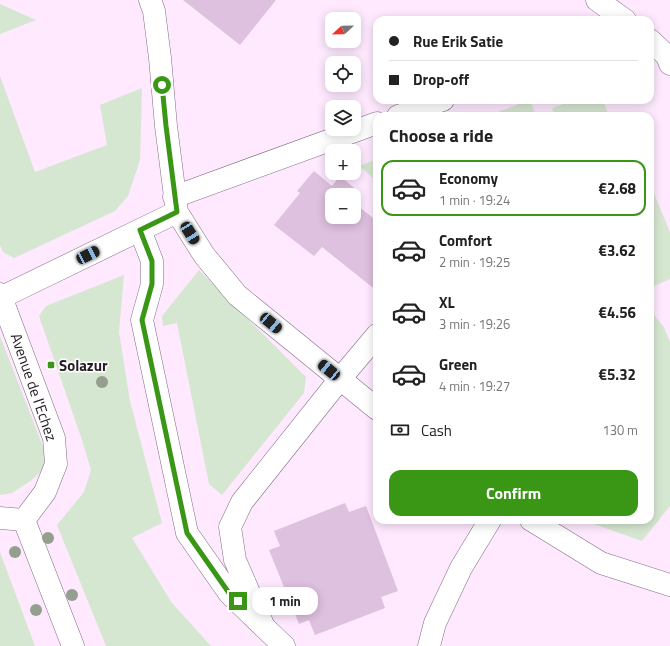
<!DOCTYPE html>
<html lang="en">
<head>
<meta charset="utf-8">
<style>
  body { margin:0; font-family:"Titillium Web",sans-serif; background:#f6f6f6; color:#222; height:100vh; display:flex; flex-direction:column; font-size:15px; white-space:nowrap }
  * { box-sizing:border-box; margin:0 }
  p { font-size:13px; color:#767676 }
  .icon { flex:none; width:22px; height:22px; fill:none; stroke:currentColor; stroke-width:2; stroke-linecap:round; stroke-linejoin:round }
  .map { position:relative; flex:1; overflow:hidden }
  .side { position:absolute; left:373px; top:112px; width:281px; height:412px; display:flex; flex-direction:column; background:#fff; border-radius:12px; box-shadow:0 2px 10px #0003 }
  .side>* { flex:none }
  .top-card { position:absolute; left:373px; top:16px; width:281px; height:88px; border-radius:12px; box-shadow:0 2px 10px #0003; display:grid; align-content:center; height:88px; padding:0 16px; background:#fff }
  .needle { width:26px; rotate:248deg }
  .buttons { position:absolute; left:325px; top:12px; display:grid; gap:8px }
  .buttons a { display:grid; place-items:center; width:36px; height:36px; border-radius:8px; background:#fff; box-shadow:0 2px 10px #0003; font-size:20px }
  .end { position:absolute; width:18px; height:18px; margin:-9px; border:5px solid #3a9716; background:#fff; box-shadow:0 0 0 2px #fff }
  .from { border-radius:50% }
  .bubble { position:absolute; height:28px; border-radius:12px; background:#fff; box-shadow:0 2px 10px #0003; font-size:13px; font-weight:700; line-height:28px; text-align:center }
  .car { position:absolute; width:12px; height:24px; margin:-12px -6px; border-radius:5px; box-shadow:0 0 3px 1px #0007; background:linear-gradient(#222 24%,#8ab4d8 0 40%,#222 0 76%,#8ab4d8 0 86%,#222 0) }
  .top-card b { display:flex; align-items:center; gap:14px; height:38px; font-size:15px }
  .top-card b+b { border-top:1px solid #e0e0e0 }
  .top-card i { width:10px; height:10px; background:#222 }
  ul { padding:0; list-style:none }
  li { display:flex; align-items:center; gap:12px; height:56px; margin:0 8px 6px; padding:0 8px; border:2px solid transparent; border-radius:12px }
  li div { flex:1 }
  li b { display:block; font-size:15px }
  li em { font-style:normal; font-weight:700 }
  li.active { border-color:#3a9716 }
  li>.icon { width:36px; height:36px; stroke-width:1.5 }
  h2 { padding:0 16px; font-size:18px; line-height:48px }
  .pay { display:flex; align-items:center; gap:10px; height:44px; padding:0 16px; font-size:15px }
  .pay p { margin-inline-start:auto }
  .cta { display:flex; gap:8px; margin-top:auto; padding:8px 16px }
  .cta a { flex:1; height:46px; border-radius:12px; background:#3a9716; color:#fff; font-size:16px; font-weight:700; line-height:46px; text-align:center }
  .map>svg:first-child { display:block }
  .green { fill:#d6e7d1 }
  .building { fill:#dec0df }
  .lines { fill:none; stroke-linecap:round; stroke-linejoin:round }
  .minor-casing { stroke:#836c84; stroke-width:23 }
  .minor { stroke:#fff; stroke-width:22 }
  .tree { fill:#949f8e }
  .route { stroke:#3a9716; stroke-width:5 }
  .poi-dot { fill:#3a9716; stroke:#fefefe; stroke-width:1.5 }
  .labels { text-anchor:middle; dominant-baseline:central; stroke-width:3; stroke-linejoin:round; paint-order:stroke }
  .poi-label { font-size:15px; font-weight:bold; fill:#251c26; stroke:#fefefe; text-anchor:start }
  .street-label { font-size:15px; fill:#251c26; stroke:#fefefe }
</style>
</head>
<body>
<div class="map">
<svg width="670" height="646" viewBox="0 0 670 646">
  <rect width="100%" height="100%" fill="#fee9fe"/>
  <path class="green" d="M0,4l36,16 -36,14z
    M0,76l35,96 72,-27 -7,-40 42,-17 -2,72 -12,36 -13,15 -101,47 -11,-6 -3,-7z
    M530,100l6,16h-49z
    M576,100h27l6,16h-54l-3,-8z
    M377,159v23l-17,-16z
    M653,191l17,41v47l-20,9v-88z
    M199,270l107,107 -2,16 -82,102 -13,-11 -32,-161 -14,3 -1,-10z
    M124,275l-5,57 11,69 32,122 -30,15 40,65 39,43h-105l-49,-121 27,-33 7,-22 -9,-30 -43,-124 7,-10z
    M650,310l14,17 6,15v164l-28,35 -51,-18 -5,-3h64z
    M0,336l44,113 1,19 -13,12 -20,13 -12,2z
    M0,552l35,94h-35z"/>
  <path class="building" d="M183,0h93l-36,45z
    M314,171l18,15 8,-10 19,16 -5,6v-3h-22v22h22v-14l23,18v70l-55,-44 -8,9 -40,-31 26,-32 -3,-2z
    M345,503l4,9 17,-6 32,85 -17,6 4,11 -70,27 -6,-15 -10,4 -30,-74 11,-4 -6,-15z"/>
  <g class="lines">
    <g class="minor-casing">
      <path id="minor" d="M150,0l4,11 6,47 6,68 11,86 27,43 33,40 140,114
        M597,0l28,20
        M650,40l17,16 3,8
        M398,116l45,-16
        M174,197l203,-74
        M140,230l12,31v23l-10,36 45,213 42,60 35,34
        M0,294l54,144 2,26 -11,28 -21,28
        M0,298l177,-86
        M0,518l24,2
        M24,520l49,126
        M531,520l70,43 69,22
        M284,646l-20,-19 -29,-67 -5,-33 12,-25 98,-123 37,-44
        M429,646l6,-23 26,-55 29,-48"/>
    </g>
    <use href="#minor" class="minor"/>
  </g>
  <g class="tree">
    <circle cx="102" cy="382" r="6"/>
    <circle cx="48" cy="538" r="6"/>
    <circle cx="15" cy="552" r="6"/>
    <circle cx="72" cy="595" r="6"/>
    <circle cx="36" cy="610" r="6"/>
  </g>
  <g class="lines">
    <path class="route" d="M162,85l4,41 11,86 -37,18 12,31v23l-10,36 45,213 42,60 9,8"/>
  </g>
  <rect class="poi-dot" x="47" y="361" width="8" height="8" rx="2"/>
  <g class="labels">
    <g class="poi-label">
      <text x="59" y="365">Solazur</text>
    </g>
    <g class="street-label">
      <text transform="translate(34 387) rotate(71)">Avenue de l'Echez</text>
    </g>
  </g>
</svg>
<div class="buttons">
<a><svg class="needle" viewBox="-14 -14 28 28"><path d="M0-13l5 13h-10z" fill="#e53935"/><path d="M0 13l5-13h-10z" fill="#767676"/></svg></a>
<a><svg class="icon" aria-label="locate" viewBox="0 0 24 24"><circle cx="12" cy="12" r="6"/><path d="M12 2v4M12 18v4M2 12h4M18 12h4"/></svg></a>
<a><svg class="icon" aria-label="layers" viewBox="0 0 24 24"><path d="M12 4l9 5-9 5-9-5zM3 14l9 5 9-5"/></svg></a>
<a>+</a>
<a>−</a>
</div>
<i class="end from" style="left:162px;top:85px"></i>
<i class="end" style="left:238px;top:601px"></i>
<div class="bubble" style="left:252px;top:587px;width:66px">1 min</div>
<i class="car" style="left:190px;top:233px;rotate:148deg"></i>
<i class="car" style="left:88px;top:255px;rotate:64deg"></i>
<i class="car" style="left:271px;top:323px;rotate:130deg"></i>
<i class="car" style="left:329px;top:370px;rotate:309deg"></i>
<div class="top-card">
<b><i class="from"></i>Rue Erik Satie</b>
<b><i></i>Drop-off</b>
</div>
<section class="side">
<h2>Choose a ride</h2>
<ul>
<li class="active"><svg class="icon" aria-label="car" viewBox="0 0 24 24"><path d="M5 17H2v-5l4-1 3-4h7l3 4 3 1v5h-3M9 17h6M6 11h13"/><circle cx="7" cy="17" r="2"/><circle cx="17" cy="17" r="2"/></svg><div><b>Economy</b><p>1 min · 19:24</p></div><em>€2.68</em></li>
<li><svg class="icon" aria-label="car" viewBox="0 0 24 24"><path d="M5 17H2v-5l4-1 3-4h7l3 4 3 1v5h-3M9 17h6M6 11h13"/><circle cx="7" cy="17" r="2"/><circle cx="17" cy="17" r="2"/></svg><div><b>Comfort</b><p>2 min · 19:25</p></div><em>€3.62</em></li>
<li><svg class="icon" aria-label="car" viewBox="0 0 24 24"><path d="M5 17H2v-5l4-1 3-4h7l3 4 3 1v5h-3M9 17h6M6 11h13"/><circle cx="7" cy="17" r="2"/><circle cx="17" cy="17" r="2"/></svg><div><b>XL</b><p>3 min · 19:26</p></div><em>€4.56</em></li>
<li><svg class="icon" aria-label="car" viewBox="0 0 24 24"><path d="M5 17H2v-5l4-1 3-4h7l3 4 3 1v5h-3M9 17h6M6 11h13"/><circle cx="7" cy="17" r="2"/><circle cx="17" cy="17" r="2"/></svg><div><b>Green</b><p>4 min · 19:27</p></div><em>€5.32</em></li>
</ul>
<div class="pay"><svg class="icon" aria-label="cash" viewBox="0 0 24 24"><path d="M3 7h18v10H3z"/><circle cx="12" cy="12" r="2"/></svg>Cash<p>130 m</p></div>
<div class="cta"><a>Confirm</a></div>
</section>
</div>
</body>
</html>
